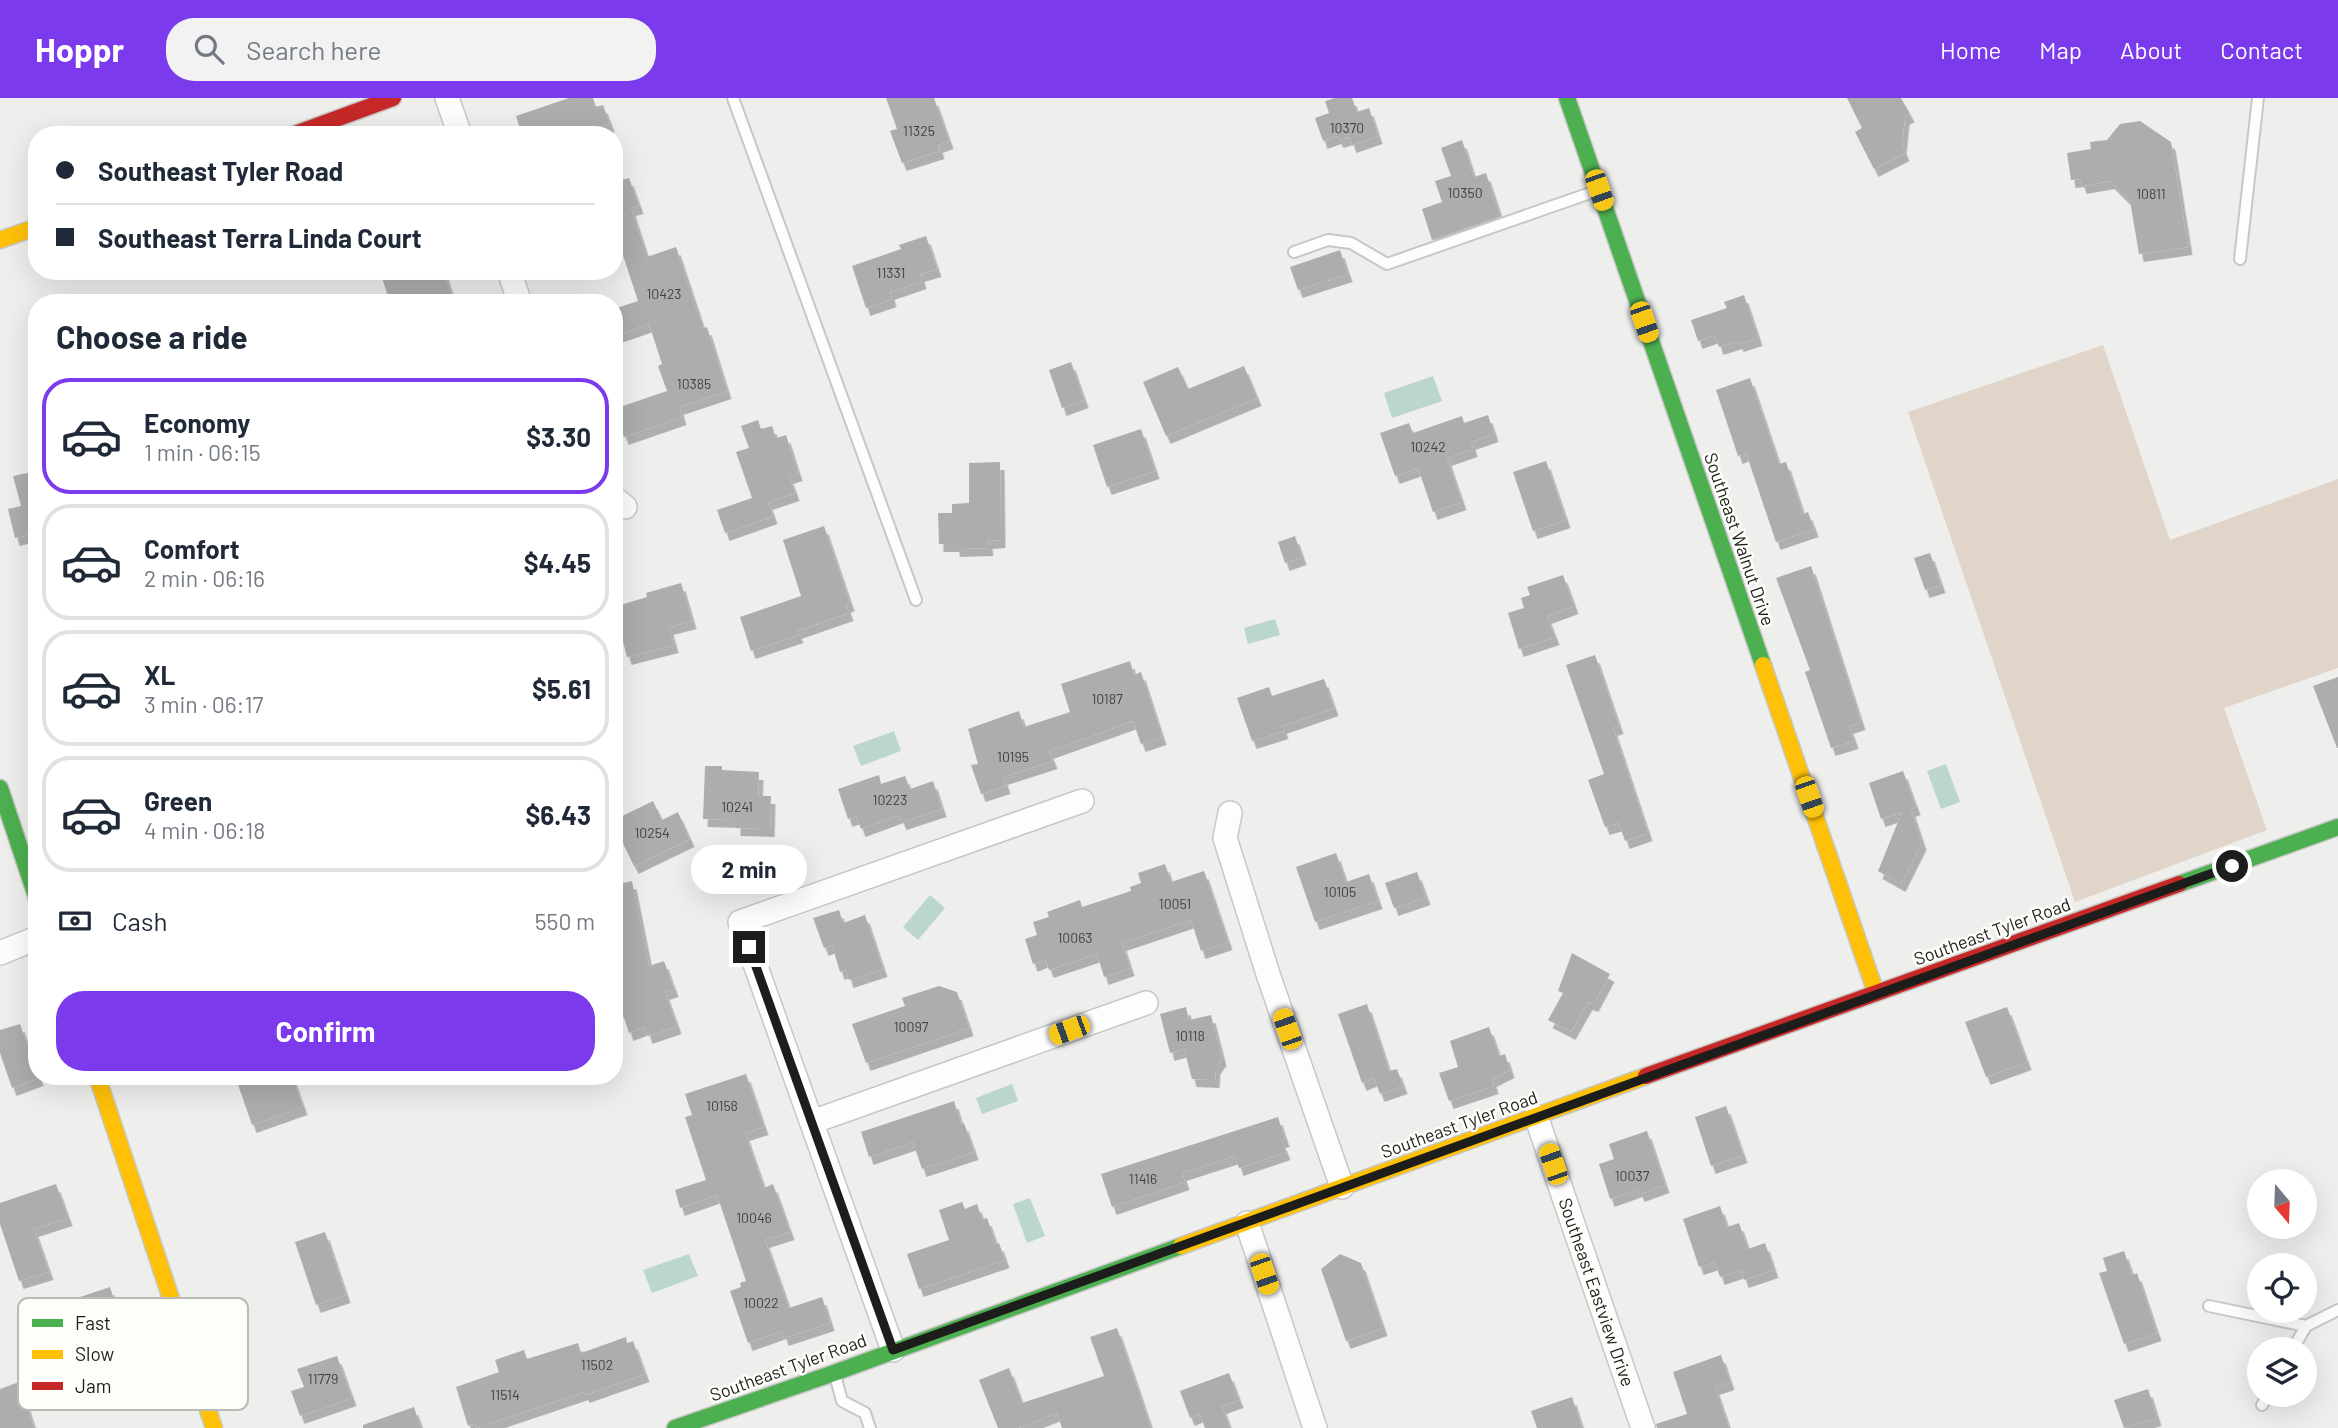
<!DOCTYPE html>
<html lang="en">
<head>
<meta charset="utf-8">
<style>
  body { margin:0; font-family:Barlow,sans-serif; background:#f2f2f3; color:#1f2937; height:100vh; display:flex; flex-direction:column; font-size:26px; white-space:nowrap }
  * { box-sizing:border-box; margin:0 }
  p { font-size:23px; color:#747a83 }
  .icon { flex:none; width:38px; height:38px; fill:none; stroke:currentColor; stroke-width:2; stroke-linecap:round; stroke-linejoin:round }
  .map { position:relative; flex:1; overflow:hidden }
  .panel { position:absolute; left:28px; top:196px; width:595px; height:791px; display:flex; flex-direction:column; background:#fff; border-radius:28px; box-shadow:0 7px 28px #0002 }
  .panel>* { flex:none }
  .hud { position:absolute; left:28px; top:28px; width:595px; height:154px; border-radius:28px; box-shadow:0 7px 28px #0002; display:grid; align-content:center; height:154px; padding:0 28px; background:#fff }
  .needle { width:46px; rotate:161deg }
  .tools { position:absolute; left:2247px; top:1071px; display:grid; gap:14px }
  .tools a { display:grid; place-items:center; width:70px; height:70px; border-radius:50%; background:#fff; box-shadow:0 7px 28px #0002; font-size:35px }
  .end { position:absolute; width:32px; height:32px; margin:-16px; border:9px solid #1d1d1c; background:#fff; box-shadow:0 0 0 4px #fff }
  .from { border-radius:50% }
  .bubble { position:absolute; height:49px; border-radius:24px; background:#fff; box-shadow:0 7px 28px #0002; font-size:23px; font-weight:700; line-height:49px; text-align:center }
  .car { position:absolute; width:21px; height:42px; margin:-21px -10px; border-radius:9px; box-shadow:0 0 5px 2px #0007; background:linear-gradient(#f5c518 24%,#345 0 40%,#f5c518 0 76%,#345 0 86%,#f5c518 0) }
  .hud b { display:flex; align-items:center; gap:24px; height:66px; font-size:26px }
  .hud b+b { border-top:2px solid #e0e1e3 }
  .hud i { width:18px; height:18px; background:#1f2937 }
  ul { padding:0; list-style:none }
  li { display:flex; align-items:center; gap:21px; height:116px; margin:0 14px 10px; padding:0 14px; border:4px solid #e0e1e3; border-radius:28px }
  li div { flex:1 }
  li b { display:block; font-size:26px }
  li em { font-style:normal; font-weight:700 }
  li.current { border-color:#7c3aed }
  li>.icon { width:63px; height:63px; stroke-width:1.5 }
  h2 { padding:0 28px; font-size:32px; line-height:84px }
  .pay { display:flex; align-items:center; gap:18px; height:77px; padding:0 28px; font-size:26px }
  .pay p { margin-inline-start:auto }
  .cta { display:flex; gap:14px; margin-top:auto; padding:14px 28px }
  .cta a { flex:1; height:80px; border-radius:28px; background:#7c3aed; color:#fff; font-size:28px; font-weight:700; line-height:80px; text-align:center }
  header { display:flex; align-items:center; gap:42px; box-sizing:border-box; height:98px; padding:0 35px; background:#7c3aed; color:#fff }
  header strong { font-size:33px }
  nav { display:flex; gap:38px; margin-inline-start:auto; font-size:24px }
  .search { width:490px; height:63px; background:#f2f2f3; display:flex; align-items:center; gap:18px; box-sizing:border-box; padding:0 24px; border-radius:28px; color:#747a83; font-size:26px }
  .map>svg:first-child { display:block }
  .green { fill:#e1d4c8 }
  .water { fill:#bbd6cb }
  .building { fill:#adaeac; filter:url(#shadow) }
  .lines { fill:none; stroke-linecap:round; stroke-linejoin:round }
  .lane-casing { stroke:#c7c7c6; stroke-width:14 }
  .street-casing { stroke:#c7c7c6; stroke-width:26 }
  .fast-casing { stroke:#c7c7c6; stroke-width:19 }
  .slow-casing { stroke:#c7c7c6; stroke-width:19 }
  .jam-casing { stroke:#c7c7c6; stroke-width:19 }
  .lane { stroke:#fcfdfc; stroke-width:10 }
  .street { stroke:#fcfdfc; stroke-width:23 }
  .fast { stroke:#4caf50; stroke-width:16 }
  .slow { stroke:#ffc107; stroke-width:16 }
  .jam { stroke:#c62828; stroke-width:16 }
  .route { stroke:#1d1d1c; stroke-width:9 }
  .labels { text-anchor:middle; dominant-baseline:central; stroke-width:5; stroke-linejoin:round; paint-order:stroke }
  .number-label { font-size:14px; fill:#414140 }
  .street-label { font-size:18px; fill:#1d1d1c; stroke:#fdfef9 }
  .key { fill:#fdfef9; stroke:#babab7; stroke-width:2 }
  .key-label { font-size:19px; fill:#1d1d1c }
</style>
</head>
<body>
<header>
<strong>Hoppr</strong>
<div class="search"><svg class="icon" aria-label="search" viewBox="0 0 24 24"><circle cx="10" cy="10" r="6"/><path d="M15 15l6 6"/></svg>Search here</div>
<nav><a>Home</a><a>Map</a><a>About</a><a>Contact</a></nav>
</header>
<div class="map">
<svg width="2338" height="1330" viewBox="0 0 2338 1330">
  <defs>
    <filter id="shadow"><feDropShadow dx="4.5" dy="8" stdDeviation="0" flood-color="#0004"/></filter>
  </defs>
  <rect width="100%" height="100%" fill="#eeefed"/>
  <path class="green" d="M2103,247l67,195 168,-61v189l-114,40 43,122 -192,72 -167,-490z"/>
  <path class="water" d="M1433,278l9,25 -50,17 -8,-25z
    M1275,521l5,16 -32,9 -4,-16z
    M894,633l7,20 -40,15 -8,-20z
    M1946,666l14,38 -19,7 -14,-38z
    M930,797l15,13 -27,32 -15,-13z
    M1012,986l6,17 -36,13 -6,-16z
    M1030,1100l15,38 -18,7 -14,-39z
    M689,1156l9,22 -46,17 -9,-23z"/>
  <path class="building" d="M569,0h24l3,9 7,-2 7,19 -7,2 3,9h-84l-6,-19z
    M886,0h48l15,43 -11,4 2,6 -38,12 -12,-32 7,-2z
    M1335,0h17l5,14 12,-4 9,28 -26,9 -3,-8 -10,3 -2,-4 -14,5 -8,-23 14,-5 -4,-12z
    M1847,0h54l9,16 -5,3 -3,29 3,7 -31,16 -19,-37 7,-4z
    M2140,23l31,21 17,105 -49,7 -9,-53 -20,-20 -28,5 -2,-7 -9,1 -4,-27 24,-4 -1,-7 17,-2 13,-16z
    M1462,42l12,37 12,-4 14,43 -68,24 -10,-31 20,-7 -7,-21 16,-5 -10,-28z
    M614,72h4l3,10 8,-2 10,28 -8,2 16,49 29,-10 27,81 4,-1 20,64 -48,16 3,10 -58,20 -10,-28 53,-18 -9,-25 4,-2 -13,-40 -35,12v-27l24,-8 -19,-58 -5,1z
    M926,138l11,33 -17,5 2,7 -32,11 2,7 -26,9 -14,-42 49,-17 -2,-4z
    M1340,152l8,24 -50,16 -8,-23z
    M380,173h64l10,32h-64z
    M1744,197l14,43 -19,6 -1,-3 -19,6 -4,-12 -17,6 -7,-21 36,-12 -3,-6z
    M1071,264l13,38 -22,8 -13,-38z
    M1244,268l13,32 -91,38 -23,-54 35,-15 10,22z
    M1750,280l29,86 7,-2 17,52 5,-2 6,17 -38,13 -30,-89 -8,3 -22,-66z
    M1488,317l6,19 -23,8 2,7 -26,9 15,44 -29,10 -15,-44 -23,8 -15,-43 29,-10 4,10 49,-17 2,7z
    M758,322l3,9 11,-3 4,12 10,-3 12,38 -9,3 6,17 -27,9 5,14 -48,17 -8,-23 35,-12 -16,-46 13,-4 -8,-22z
    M1141,331l14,42 -48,16 -14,-42z
    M1546,363l20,59 -33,11 -20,-59z
    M1000,364l1,78 -13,1 1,7 -34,1v-5h-16l-1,-31h14v-9l17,-1v-40z
    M37,373v73l-7,1 -2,-10 -13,3 -7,-29 13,-3 -8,-30z
    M824,428l26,77 -4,2 3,8 -52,18 2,4 -48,16 -11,-34 61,-21 -18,-56z
    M1295,438l7,21 -17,6 -7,-21z
    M1930,455l11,32 -16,5 -11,-32z
    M1811,468l50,156 -12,4 5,15 -23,7 -26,-76 5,-2 -34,-92z
    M1563,477l11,31 -27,10 8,21 -36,12 -11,-36 16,-5 -3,-10 9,-3 -3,-8z
    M681,485l11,38 -23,6 5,18 -47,12 -13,-50 33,-10 -1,-4z
    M1595,557l24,71 -6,2 35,105 -23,8 -6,-18 -14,4 -17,-47 16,-6 -38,-109z
    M1130,563l4,14 7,-3 21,65 -21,7 -8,-23 -84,30 4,10 -50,16 3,9 -25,8 -10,-29 7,-1 -10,-35 51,-18 5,16 46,-15 -9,-28z
    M2338,579v71h-1l-24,-62z
    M1324,581l10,29 -52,18 2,5 -32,10 -15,-43 32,-11 3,9z
    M705,668h17v4l37,2 -1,24h13l-1,33 -34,-1v-8l-33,-1z
    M1903,673l13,36 -5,2 11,33 -21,42 -23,-13 24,-59 -21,7 -12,-36z
    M879,677l2,9 24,-8 5,13 23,-8 9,28 -40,13 -3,-7 -38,14 -5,-13 -8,3 -10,-30z
    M653,703l9,19 16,-8 12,27 -56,27 -20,-41v-5z
    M1336,755l10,29 23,-8 9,27 -63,21 -19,-55z
    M1165,766l6,18 33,-11 24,71 -27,9 -10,-31 -69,23 8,25 -26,9 -7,-23 -48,16 -4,-11 -12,5 -8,-25 12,-4 -4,-13 16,-5 -2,-5 33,-12 2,7 49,-16 -1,-4 11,-4 -3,-10z
    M1417,774l9,25 -32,11 -9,-25z
    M632,783l17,85 15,-5 10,28 -9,3 12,34 -29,10 -3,-9 -16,6 -8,-24 -7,2v-126z
    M839,812l4,13 22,-8 18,54 -34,11 -3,-10 -6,2 -8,-27 -8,3 -11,-30z
    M1572,855l38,21 -16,30 -6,-2 -17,30 -23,-12 15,-27 -5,-2z
    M939,888l18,6 12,36 -103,35 -14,-39 53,-18 -3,-8z
    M1367,906l22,67 8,-2 6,17 -23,8 -6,-16 -12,5 -24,-69z
    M1186,909l3,13 22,-5 11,43 -6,8 -1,14 -23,-1 -8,-30 -14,4 -10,-39z
    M2007,909l20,55 -41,15 -21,-55z
    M20,926l19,54 -27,10 -12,-35v-23z
    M1489,929l10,29 6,-2 5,16 -18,9 2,7 -45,15 -10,-28 19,-6 -8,-26z
    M746,976l18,53 -19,6 19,55 9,-4 17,48 -25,8 24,68 33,-11 8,26 -46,15 -2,-7 -34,12 -18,-52 11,-4 -1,-4 6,-2 -29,-86 -37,13 -5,-18 31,-10 -21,-63 7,-2 -7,-21z
    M235,978h57l11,31 -51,18z
    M954,1003l7,23 3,-1 10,29 -52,17 -9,-27 -44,15 -8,-25z
    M1726,1008l17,49 -32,11 -16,-49z
    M1278,1019l7,22 -4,1 5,12 -47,16 -4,-12 -53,17 3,9 -73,25 -11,-33z
    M1647,1033l18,54 -25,9 -2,-5 -28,10 -11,-35 15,-5 -5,-15z
    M56,1086l12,34 -34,11 15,43 -30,9 -19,-57v-21z
    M962,1104l3,7 12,-5 5,15 5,-1 9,26 3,-1 6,17 -86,29 -12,-35 42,-14 -10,-30z
    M1720,1108l7,21 12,-4 9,26 17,-6 9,27 -30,10 -3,-10 -21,7 -5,-15 -16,5 -16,-48z
    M325,1134l21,63 -30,10 -21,-63z
    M2124,1153l8,24 5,-2 20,60 -33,11 -25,-71 8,-2 -4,-13z
    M1340,1156l21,9 22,65 -37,13 -25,-72z
    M110,1189l9,27 -6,3 11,33 -29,10 -21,-61z
    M1117,1230l34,100h-89l-5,-15 -39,15h-20l-19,-48 30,-12 13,35 82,-27 -14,-39z
    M626,1239l1,6 6,-2 12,33 -60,21 -1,-3 -107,36 -2,-5 -7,3 -12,-39 43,-15 -4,-12 29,-10 3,9 51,-16 3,10z
    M1721,1257l9,27 -15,5 14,41h-72l-1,-4 31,-10 -14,-42z
    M337,1258l15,42 -52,18 -9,-25 13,-4 -7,-18z
    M1229,1275l10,27 -17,6 8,22h-25l-5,-14 -10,4 -10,-27z
    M19,1284l15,46h-34v-39z
    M2148,1291l9,29 -33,10 -10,-28z
    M1572,1299l10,31h-45l-6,-17z
    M414,1309l7,21h-58v-3z"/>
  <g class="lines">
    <g class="lane-casing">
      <path id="lane" d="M733,0l183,502
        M1294,154l34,-12 23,3 36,21 209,-73
        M2240,161l18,-161
        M2209,1208l97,20
        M2293,1251l13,-23 32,-16
        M835,1277l7,26 23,12 5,15
        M2262,1307l6,-10"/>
    </g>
    <g class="street-casing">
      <path id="street" d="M447,0l13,37
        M509,173l11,32
        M614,400l11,9
        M1230,715l-5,25 44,139 73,210
        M0,855l37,-15
        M1536,1018l107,312
        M812,1024l334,-119
        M1247,1125l68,205
        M893,1252l-153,-428 342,-121"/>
    </g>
    <g class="fast-casing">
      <path id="fast" d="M1567,0l196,567
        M0,690l37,111
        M2179,786l159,-57
        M675,1330l159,-55 347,-127"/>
    </g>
    <g class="slow-casing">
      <path id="slow" d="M0,142l37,-13
        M1763,567l113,328
        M97,978l117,352
        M1181,1148l465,-170"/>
    </g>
    <g class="jam-casing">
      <path id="jam" d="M292,37l101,-37
        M1646,978l533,-192"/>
    </g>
    <use href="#lane" class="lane"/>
    <use href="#street" class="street"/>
    <use href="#fast" class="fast"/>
    <use href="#slow" class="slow"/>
    <use href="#jam" class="jam"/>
  </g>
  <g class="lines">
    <path class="route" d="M749,849l144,403 1339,-484"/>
  </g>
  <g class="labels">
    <g class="number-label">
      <text x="1347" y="29">10370</text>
      <text x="919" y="32">11325</text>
      <text x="1465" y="94">10350</text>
      <text x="2151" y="95">10811</text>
      <text x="891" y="174">11331</text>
      <text x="664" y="195">10423</text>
      <text x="694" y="285">10385</text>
      <text x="1428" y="348">10242</text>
      <text x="1107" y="600">10187</text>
      <text x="1013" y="658">10195</text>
      <text x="890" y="701">10223</text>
      <text x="737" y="708">10241</text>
      <text x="652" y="734">10254</text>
      <text x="1340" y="793">10105</text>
      <text x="1175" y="805">10051</text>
      <text x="1075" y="839">10063</text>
      <text x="911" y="928">10097</text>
      <text x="1190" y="937">10118</text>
      <text x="722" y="1007">10158</text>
      <text x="1632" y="1077">10037</text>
      <text x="1143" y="1080">11416</text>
      <text x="754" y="1119">10046</text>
      <text x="761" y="1204">10022</text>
      <text x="597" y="1266">11502</text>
      <text x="323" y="1280">11779</text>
      <text x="505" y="1296">11514</text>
    </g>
    <g class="street-label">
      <text transform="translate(1740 441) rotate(71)">Southeast Walnut Drive</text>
      <text transform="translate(1992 833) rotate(-20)">Southeast Tyler Road</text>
      <text transform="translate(1459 1026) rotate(-20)">Southeast Tyler Road</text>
      <text transform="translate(1597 1194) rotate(71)">Southeast Eastview Drive</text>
      <text transform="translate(788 1269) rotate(-20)">Southeast Tyler Road</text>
    </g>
  </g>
  <rect x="18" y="1200" width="230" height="112" rx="10" class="key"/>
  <rect x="32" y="1221" width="31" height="8" fill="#4caf50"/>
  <rect x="32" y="1252" width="31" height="9" fill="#ffc107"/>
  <rect x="32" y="1284" width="31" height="8" fill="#c62828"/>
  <g class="key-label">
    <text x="75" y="1232">Fast</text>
    <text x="75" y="1263">Slow</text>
    <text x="75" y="1295">Jam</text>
  </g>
</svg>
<div class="tools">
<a><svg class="needle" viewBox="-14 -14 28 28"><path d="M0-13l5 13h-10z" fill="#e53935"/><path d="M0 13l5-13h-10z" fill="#747a83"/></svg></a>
<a><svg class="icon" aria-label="locate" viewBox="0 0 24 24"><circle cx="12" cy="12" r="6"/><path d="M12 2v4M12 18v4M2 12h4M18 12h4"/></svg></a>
<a><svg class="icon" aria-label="layers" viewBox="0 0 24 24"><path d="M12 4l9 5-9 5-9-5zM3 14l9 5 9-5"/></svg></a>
</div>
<i class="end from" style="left:2232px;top:768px"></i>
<i class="end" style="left:749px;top:849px"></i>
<div class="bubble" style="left:691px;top:747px;width:116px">2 min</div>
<i class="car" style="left:1599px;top:92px;rotate:161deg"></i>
<i class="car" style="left:1644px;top:224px;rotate:161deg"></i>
<i class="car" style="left:1809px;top:699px;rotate:161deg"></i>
<i class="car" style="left:1287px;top:931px;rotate:341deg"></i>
<i class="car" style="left:1069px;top:932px;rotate:250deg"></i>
<i class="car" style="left:1553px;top:1066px;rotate:341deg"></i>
<i class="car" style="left:1264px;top:1176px;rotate:161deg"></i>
<div class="hud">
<b><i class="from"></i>Southeast Tyler Road</b>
<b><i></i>Southeast Terra Linda Court</b>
</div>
<section class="panel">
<h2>Choose a ride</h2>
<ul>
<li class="current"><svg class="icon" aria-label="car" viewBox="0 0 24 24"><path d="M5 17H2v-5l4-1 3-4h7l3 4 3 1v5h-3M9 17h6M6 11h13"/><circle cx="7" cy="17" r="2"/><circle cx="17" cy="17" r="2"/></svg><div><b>Economy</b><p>1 min · 06:15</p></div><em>$3.30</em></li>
<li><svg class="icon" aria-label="car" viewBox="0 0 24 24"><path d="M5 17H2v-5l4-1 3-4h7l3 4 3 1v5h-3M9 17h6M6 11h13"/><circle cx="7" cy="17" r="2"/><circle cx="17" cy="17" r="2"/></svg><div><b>Comfort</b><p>2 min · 06:16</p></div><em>$4.45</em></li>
<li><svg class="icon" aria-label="car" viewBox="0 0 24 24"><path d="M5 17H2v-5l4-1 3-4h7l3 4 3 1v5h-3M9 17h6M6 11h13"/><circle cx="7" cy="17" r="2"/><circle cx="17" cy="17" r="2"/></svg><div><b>XL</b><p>3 min · 06:17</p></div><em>$5.61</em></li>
<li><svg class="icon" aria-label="car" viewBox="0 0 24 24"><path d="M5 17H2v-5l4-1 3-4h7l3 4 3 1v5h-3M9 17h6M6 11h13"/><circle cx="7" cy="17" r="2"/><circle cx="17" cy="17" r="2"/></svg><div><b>Green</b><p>4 min · 06:18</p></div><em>$6.43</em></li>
</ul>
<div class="pay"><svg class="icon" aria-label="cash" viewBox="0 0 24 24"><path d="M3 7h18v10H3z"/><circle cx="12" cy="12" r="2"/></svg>Cash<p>550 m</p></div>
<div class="cta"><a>Confirm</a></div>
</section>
</div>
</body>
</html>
